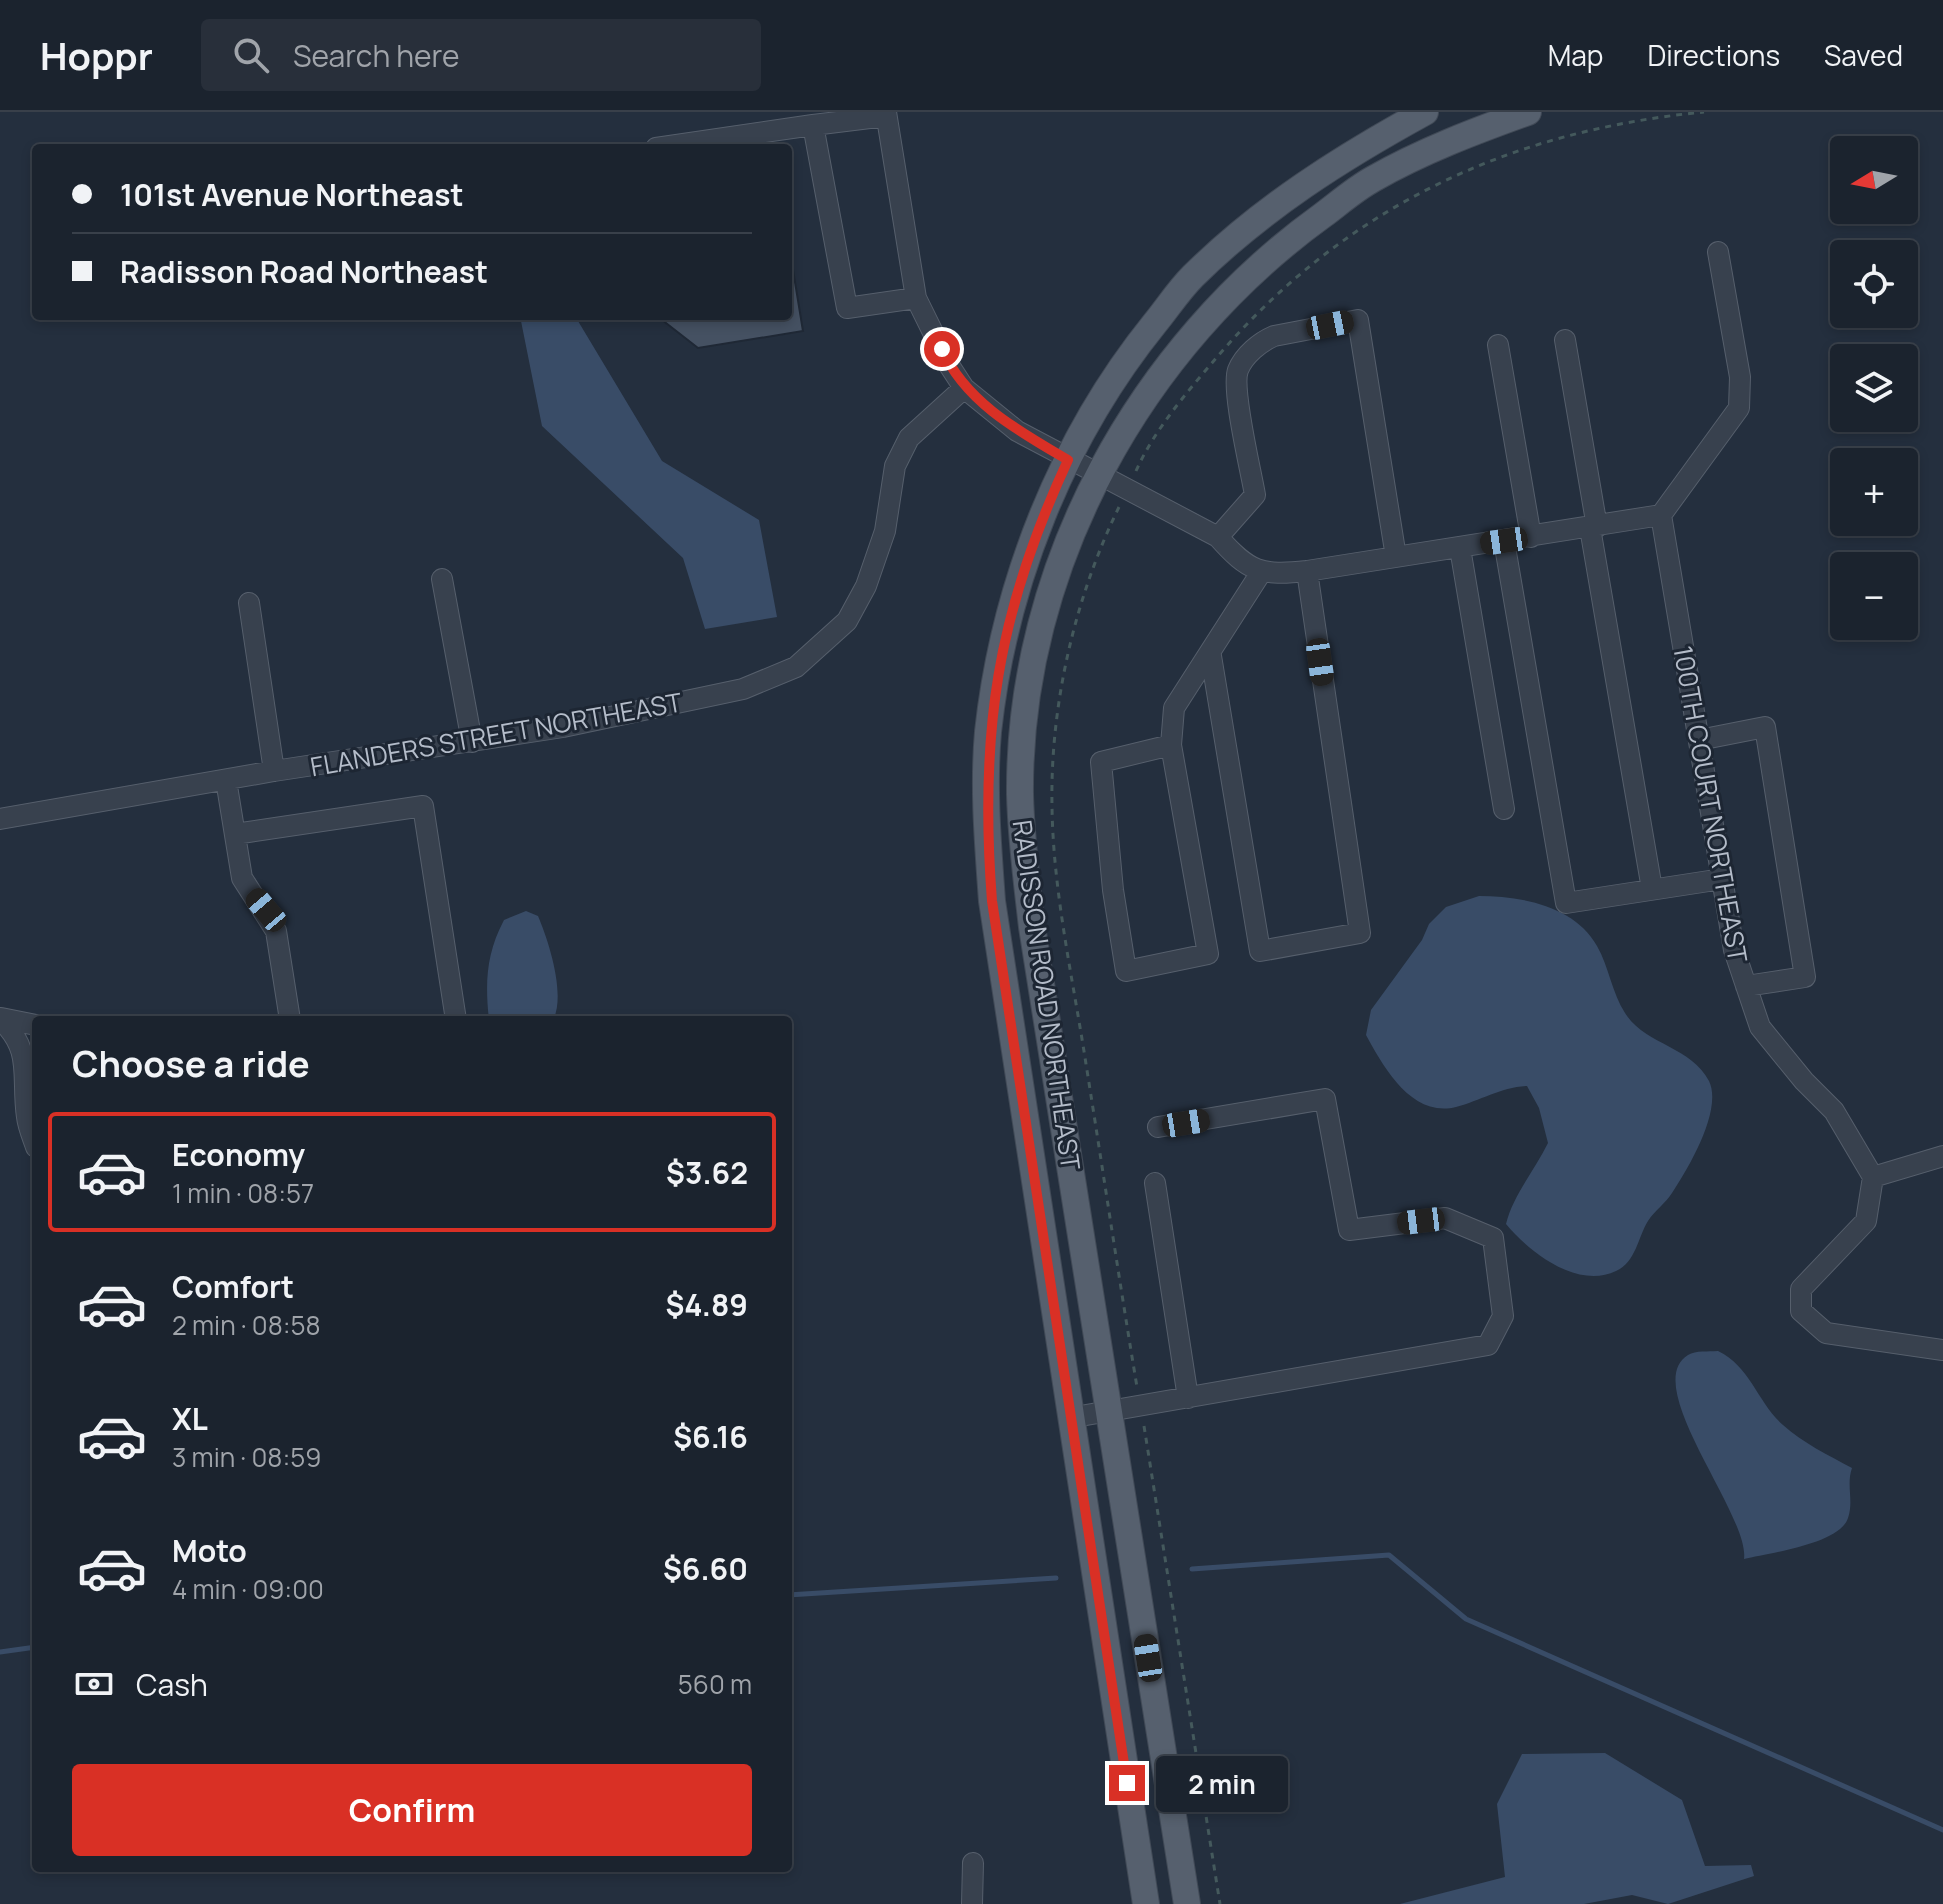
<!DOCTYPE html>
<html lang="en">
<head>
<meta charset="utf-8">
<style>
  body { margin:0; font-family:Manrope,sans-serif; background:#282f3a; color:#f1f3f6; height:100vh; display:flex; flex-direction:column; font-size:30px; white-space:nowrap }
  * { box-sizing:border-box; margin:0 }
  p { font-size:26px; color:#a0a4aa }
  .icon { flex:none; width:44px; height:44px; fill:none; stroke:currentColor; stroke-width:2; stroke-linecap:round; stroke-linejoin:round }
  .map { position:relative; flex:1; overflow:hidden }
  .drawer { position:absolute; left:32px; top:904px; width:760px; height:856px; display:flex; flex-direction:column; background:#1b232e; border-radius:8px; box-shadow:0 4px 12px #0003,0 0 0 2px #39404a }
  .drawer>* { flex:none }
  .hud { position:absolute; left:32px; top:32px; width:760px; height:176px; border-radius:8px; box-shadow:0 4px 12px #0003,0 0 0 2px #39404a; display:grid; align-content:center; height:176px; padding:0 40px; background:#1b232e }
  .needle { width:52px; rotate:260deg }
  .tools { position:absolute; left:1830px; top:24px; display:grid; gap:16px }
  .tools a { display:grid; place-items:center; width:88px; height:88px; border-radius:8px; background:#1b232e; box-shadow:0 4px 12px #0003,0 0 0 2px #39404a; font-size:40px }
  .end { position:absolute; width:36px; height:36px; margin:-18px; border:10px solid #d93025; background:#fff; box-shadow:0 0 0 4px #fff }
  .from { border-radius:50% }
  .bubble { position:absolute; height:56px; border-radius:8px; background:#1b232e; box-shadow:0 4px 12px #0003,0 0 0 2px #39404a; font-size:26px; font-weight:700; line-height:56px; text-align:center }
  .car { position:absolute; width:24px; height:48px; margin:-24px -12px; border-radius:10px; box-shadow:0 0 6px 2px #0007; background:linear-gradient(#222 24%,#8ab4d8 0 40%,#222 0 76%,#8ab4d8 0 86%,#222 0) }
  .hud b { display:flex; align-items:center; gap:28px; height:76px; font-size:30px }
  .hud b+b { border-top:2px solid #39404a }
  .hud i { width:20px; height:20px; background:#f1f3f6 }
  ul { padding:0; list-style:none }
  li { display:flex; align-items:center; gap:24px; height:120px; margin:0 16px 12px; padding:0 24px; border:4px solid transparent; border-radius:8px }
  li div { flex:1 }
  li b { display:block; font-size:30px }
  li em { font-style:normal; font-weight:700 }
  li.selected { border-color:#d93025 }
  li>.icon { width:72px; height:72px; stroke-width:1.5 }
  h2 { padding:0 40px; font-size:36px; line-height:96px }
  .pay { display:flex; align-items:center; gap:20px; height:88px; padding:0 40px; font-size:30px }
  .pay p { margin-inline-start:auto }
  .action { display:flex; gap:16px; margin-top:auto; padding:16px 40px }
  .action a { flex:1; height:92px; border-radius:8px; background:#d93025; color:#fff; font-size:32px; font-weight:700; line-height:92px; text-align:center }
  header { display:flex; align-items:center; gap:48px; box-sizing:border-box; height:112px; padding:0 40px; background:#1b232e; border-bottom:2px solid #39404a }
  header strong { font-size:38px }
  nav { display:flex; gap:44px; margin-inline-start:auto; font-size:28px }
  .search { width:560px; height:72px; background:#282f3a; display:flex; align-items:center; gap:20px; box-sizing:border-box; padding:0 28px; border-radius:8px; color:#a0a4aa; font-size:30px }
  .map>svg:first-child { display:block }
  .water { fill:#394c67 }
  .lines { fill:none; stroke-linecap:round; stroke-linejoin:round }
  .stream { stroke:#394c67; stroke-width:5 }
  .building { fill:#455162; stroke:#1f2835; stroke-width:2 }
  .minor-casing { stroke:#565f6c; stroke-width:22 }
  .major-casing { stroke:#414a57; stroke-width:28 }
  .path { stroke:#44595c; stroke-width:3; stroke-dasharray:6 6; stroke-linecap:butt }
  .minor { stroke:#38414e; stroke-width:20 }
  .major { stroke:#56606e; stroke-width:26 }
  .route { stroke:#d93025; stroke-width:10 }
  .labels { text-anchor:middle; dominant-baseline:central; stroke-width:6; stroke-linejoin:round; paint-order:stroke }
  .street-label { font-size:26px; fill:#b4bcc9; stroke:#1d2633 }
</style>
</head>
<body>
<header>
<strong>Hoppr</strong>
<div class="search"><svg class="icon" aria-label="search" viewBox="0 0 24 24"><circle cx="10" cy="10" r="6"/><path d="M15 15l6 6"/></svg>Search here</div>
<nav><a>Map</a><a>Directions</a><a>Saved</a></nav>
</header>
<div class="map">
<svg width="1943" height="1792" viewBox="0 0 1943 1792">
  <rect width="100%" height="100%" fill="#242f3e"/>
  <path class="water" d="M520,204h55l87,145 97,59 18,97 -72,12 -22,-71 -141,-132z
    M1479,784c42,0 96,10 118,50 12,21 15,47 28,67 20,32 66,33 84,68 14,29 -21,88 -37,112 -6,10 -17,17 -24,28 -10,16 -12,41 -32,50 -39,19 -88,-20 -110,-47 7,-29 29,-54 42,-81l-9,-35 -12,-22c-26,1 -47,15 -71,21 -45,11 -73,-41 -90,-72l5,-25 51,-70 7,-16 17,-17z
    M526,799l12,5c11,26 28,79 15,104h-64c-4,-37 -3,-66 15,-100z
    M1718,1239c33,16 39,51 65,74 20,18 45,30 69,43 -6,17 2,33 -4,50 -8,26 -79,35 -104,41 6,-44 -105,-174 -56,-204 8,-5 20,-3 30,-4z
    M1605,1641l77,47 23,66 46,-1 3,11 -86,28 -36,-9 -48,9h-184l105,-27 -8,-73 25,-50z"/>
  <g class="lines">
    <path class="stream" d="M1192,1457l197,-14 77,64 477,211
      M788,1483l268,-17
      M0,1540l36,-5"/>
  </g>
  <path class="building" d="M788,127l15,92 -105,17 -41,-32h131z"/>
  <g class="lines">
    <g class="minor-casing">
      <path id="minor" d="M886,0l30,186 33,67 15,23 53,43 201,106c31,35 43,39 89,34l354,-56 78,-107 1,-31 -22,-125
        M886,4l-73,9 34,183 69,-10
        M656,36l157,-23
        M1565,228l32,187
        M1498,233l33,192
        M1661,403l73,435 26,77 44,54 30,30 39,66 70,-21
        M1590,416l62,361
        M1218,425l37,-42c-4,-24 -24,-106 -17,-125 6,-15 22,-28 36,-34l84,-16 38,237
        M1504,429l62,362 156,-24
        M1460,436l44,261
        M442,467l30,163
        M249,491l25,168
        M1211,544l49,295 100,-18 -53,-362
        M1699,628l66,-13 40,250 -59,9
        M1171,633l37,209 -82,17 -13,-81 -12,-128 70,-17 3,-37 86,-134
        M226,668l16,98 34,53 14,89
        M0,707l274,-48 289,-44 180,-38 53,-22 51,-46 19,-35 19,-55 10,-65 14,-28 55,-50
        M235,722l188,-28 33,214
        M1,906l35,7
        M0,907c34,32 21,57 27,98 1,10 6,21 9,30
        M1873,1065l-7,44 -65,68v22l25,22 117,17
        M1155,1071l33,215
        M1069,1306l419,-73 15,-29 -10,-78 -48,-20 -96,12 -24,-131 -167,28
        M972,1792l1,-41"/>
    </g>
    <g class="major-casing">
      <path id="major" d="M1146,1792l-154,-1003c-4,-56 -9,-113 -4,-169 16,-148 74,-294 167,-409 13,-16 24,-33 38,-47 69,-68 148,-118 232,-164
        M1187,1792l-155,-977c-5,-44 -11,-88 -12,-133 -2,-228 121,-448 303,-579 16,-12 32,-26 50,-36 49,-28 102,-48 155,-67"/>
    </g>
    <path class="path" d="M1136,359c18,-41 52,-80 81,-114 129,-150 291,-226 487,-245
      M1119,395c-44,90 -69,198 -67,299 1,86 21,173 34,258 17,107 33,215 51,323
      M1144,1314l76,478"/>
    <use href="#minor" class="minor"/>
    <use href="#major" class="major"/>
  </g>
  <g class="lines">
    <path class="route" d="M942,237c23,53 78,83 126,111 -71,153 -89,274 -76,441l135,882"/>
  </g>
  <g class="labels">
    <g class="street-label">
      <text transform="translate(496 622) rotate(-10)">FLANDERS STREET NORTHEAST</text>
      <text transform="translate(1711 692) rotate(80)">100TH COURT NORTHEAST</text>
      <text transform="translate(1047 883) rotate(82)">RADISSON ROAD NORTHEAST</text>
    </g>
  </g>
</svg>
<div class="tools">
<a><svg class="needle" viewBox="-14 -14 28 28"><path d="M0-13l5 13h-10z" fill="#e53935"/><path d="M0 13l5-13h-10z" fill="#a0a4aa"/></svg></a>
<a><svg class="icon" aria-label="locate" viewBox="0 0 24 24"><circle cx="12" cy="12" r="6"/><path d="M12 2v4M12 18v4M2 12h4M18 12h4"/></svg></a>
<a><svg class="icon" aria-label="layers" viewBox="0 0 24 24"><path d="M12 4l9 5-9 5-9-5zM3 14l9 5 9-5"/></svg></a>
<a>+</a>
<a>−</a>
</div>
<i class="end from" style="left:942px;top:237px"></i>
<i class="end" style="left:1127px;top:1671px"></i>
<div class="bubble" style="left:1156px;top:1644px;width:132px">2 min</div>
<i class="car" style="left:1330px;top:213px;rotate:79deg"></i>
<i class="car" style="left:1504px;top:429px;rotate:262deg"></i>
<i class="car" style="left:1320px;top:550px;rotate:172deg"></i>
<i class="car" style="left:266px;top:798px;rotate:320deg"></i>
<i class="car" style="left:1186px;top:1011px;rotate:81deg"></i>
<i class="car" style="left:1421px;top:1109px;rotate:263deg"></i>
<i class="car" style="left:1148px;top:1546px;rotate:351deg"></i>
<div class="hud">
<b><i class="from"></i>101st Avenue Northeast</b>
<b><i></i>Radisson Road Northeast</b>
</div>
<section class="drawer">
<h2>Choose a ride</h2>
<ul>
<li class="selected"><svg class="icon" aria-label="car" viewBox="0 0 24 24"><path d="M5 17H2v-5l4-1 3-4h7l3 4 3 1v5h-3M9 17h6M6 11h13"/><circle cx="7" cy="17" r="2"/><circle cx="17" cy="17" r="2"/></svg><div><b>Economy</b><p>1 min · 08:57</p></div><em>$3.62</em></li>
<li><svg class="icon" aria-label="car" viewBox="0 0 24 24"><path d="M5 17H2v-5l4-1 3-4h7l3 4 3 1v5h-3M9 17h6M6 11h13"/><circle cx="7" cy="17" r="2"/><circle cx="17" cy="17" r="2"/></svg><div><b>Comfort</b><p>2 min · 08:58</p></div><em>$4.89</em></li>
<li><svg class="icon" aria-label="car" viewBox="0 0 24 24"><path d="M5 17H2v-5l4-1 3-4h7l3 4 3 1v5h-3M9 17h6M6 11h13"/><circle cx="7" cy="17" r="2"/><circle cx="17" cy="17" r="2"/></svg><div><b>XL</b><p>3 min · 08:59</p></div><em>$6.16</em></li>
<li><svg class="icon" aria-label="car" viewBox="0 0 24 24"><path d="M5 17H2v-5l4-1 3-4h7l3 4 3 1v5h-3M9 17h6M6 11h13"/><circle cx="7" cy="17" r="2"/><circle cx="17" cy="17" r="2"/></svg><div><b>Moto</b><p>4 min · 09:00</p></div><em>$6.60</em></li>
</ul>
<div class="pay"><svg class="icon" aria-label="cash" viewBox="0 0 24 24"><path d="M3 7h18v10H3z"/><circle cx="12" cy="12" r="2"/></svg>Cash<p>560 m</p></div>
<div class="action"><a>Confirm</a></div>
</section>
</div>
</body>
</html>
